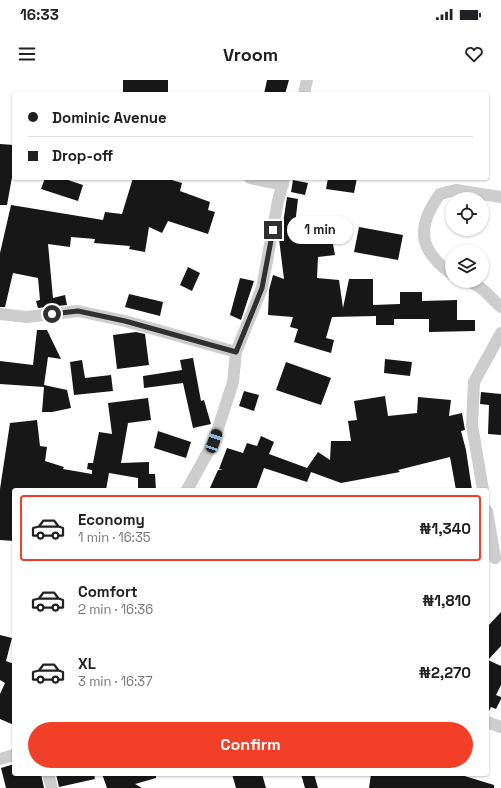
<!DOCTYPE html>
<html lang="en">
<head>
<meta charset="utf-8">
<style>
  body { margin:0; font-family:"Space Grotesk",sans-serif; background:#f2f2f2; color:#202124; height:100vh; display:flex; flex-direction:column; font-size:15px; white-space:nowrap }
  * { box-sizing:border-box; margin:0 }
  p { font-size:13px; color:#757577 }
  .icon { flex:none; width:22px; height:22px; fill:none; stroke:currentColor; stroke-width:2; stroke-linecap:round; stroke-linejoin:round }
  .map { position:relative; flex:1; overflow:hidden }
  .side { position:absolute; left:12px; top:408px; width:477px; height:288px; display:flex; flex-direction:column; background:#fff; border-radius:4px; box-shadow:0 1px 3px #0004 }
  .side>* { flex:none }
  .hud { position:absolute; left:12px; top:12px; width:477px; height:88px; border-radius:4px; box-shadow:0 1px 3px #0004; display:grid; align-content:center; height:88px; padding:0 16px; background:#fff }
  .buttons { position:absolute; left:445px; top:112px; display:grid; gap:8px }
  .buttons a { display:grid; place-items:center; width:44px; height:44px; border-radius:50%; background:#fff; box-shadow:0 1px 3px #0004; font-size:20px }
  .end { position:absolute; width:18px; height:18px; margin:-9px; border:5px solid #303030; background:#fff; box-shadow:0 0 0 2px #fff }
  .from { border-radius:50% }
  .bubble { position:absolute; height:28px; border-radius:14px; background:#fff; box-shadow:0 1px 3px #0004; font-size:13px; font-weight:800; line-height:28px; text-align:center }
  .car { position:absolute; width:12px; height:24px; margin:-12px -6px; border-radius:5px; box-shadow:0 0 3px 1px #0007; background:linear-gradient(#222 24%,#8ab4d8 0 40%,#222 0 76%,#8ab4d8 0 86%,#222 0) }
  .hud b { display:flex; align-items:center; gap:14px; height:38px; font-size:15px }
  .hud b+b { border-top:1px solid #e0e0e0 }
  .hud i { width:10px; height:10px; background:#202124 }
  ul { padding:7px 0 0; list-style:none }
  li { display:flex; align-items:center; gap:12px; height:66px; margin:0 8px 6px; padding:0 8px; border:2px solid transparent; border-radius:4px }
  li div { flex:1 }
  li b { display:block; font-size:15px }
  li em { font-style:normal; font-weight:800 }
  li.current { border-color:#f23f27 }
  li>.icon { width:36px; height:36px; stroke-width:1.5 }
  .cta { display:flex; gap:8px; margin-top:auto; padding:8px 16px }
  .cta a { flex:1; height:46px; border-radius:24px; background:#f23f27; color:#fff; font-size:16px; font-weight:800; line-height:46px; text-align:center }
  .status { display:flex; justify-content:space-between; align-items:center; height:28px; padding:0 20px; background:#fff; direction:ltr }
  .status svg { height:11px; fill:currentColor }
  header { display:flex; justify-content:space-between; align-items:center; height:52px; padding:0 16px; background:#fff; font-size:18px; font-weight:800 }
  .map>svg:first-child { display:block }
  .building { fill:#171717 }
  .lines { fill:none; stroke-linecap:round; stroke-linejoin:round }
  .minor { stroke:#cdcdcd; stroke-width:12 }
  .route { stroke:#303030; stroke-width:5 }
</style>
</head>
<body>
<div class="status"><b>16:33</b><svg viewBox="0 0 49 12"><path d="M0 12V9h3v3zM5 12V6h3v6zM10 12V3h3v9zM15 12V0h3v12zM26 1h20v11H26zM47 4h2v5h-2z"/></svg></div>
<header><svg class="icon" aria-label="menu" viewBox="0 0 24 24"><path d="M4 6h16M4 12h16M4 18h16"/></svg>Vroom<svg class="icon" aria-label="heart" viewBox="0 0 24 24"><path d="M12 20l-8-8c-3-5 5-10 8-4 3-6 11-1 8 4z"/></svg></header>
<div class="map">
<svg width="501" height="708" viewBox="0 0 501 708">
  <rect width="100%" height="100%" fill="#fff"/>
  <path class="building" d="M123,0h45v13l-45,1z
    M267,0h22l-4,14h-21z
    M0,64l14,1v21l-7,39h-7z
    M45,98h17l21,7 -5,16 -37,-12z
    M133,98h32l17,5 -2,8 30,11 -2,8 7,2 -7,22 -40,-13 -6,12 -13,-6 -4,25 -16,-3 1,-3 -36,-3 1,-4 -24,-2 -1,10 -22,-3 5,54 12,-3 2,10 -29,3 -2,-7 4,-1 -2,-22 -25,-5 -8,34h-5v-54l11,-48 92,15 2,-8 17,2z
    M328,98h29l-3,15 -28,-4z
    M293,100l15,3 -3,12 -14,-3z
    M287,117l11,2 -4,34 36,-5 5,27 -17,2 -1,21 22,2 4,28 6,-29h24v26l27,-1v-12h22v9l35,-1v20h18v11l-46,1v-13h-35v6h-18v-9l-44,1 -6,21 8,2 -3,13 -37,-11 4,-13 -8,-2 3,-10 -25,-2 1,-25 4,-15 11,4 -5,-40 1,-9h2z
    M359,147l44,8 -5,25 -44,-8z
    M188,187l12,6 -8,18 -12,-6z
    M240,198l14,3 -13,39 -11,-5z
    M129,214l34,8 -3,14 -35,-9z
    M37,250h10l14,29 -13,-2 -4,28 23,5 4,18 -19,4h-10l2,-25 -44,-3v-23l33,4z
    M136,252l9,2 4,31 -32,4 -4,-34z
    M193,278l8,43 3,-1 7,24 -18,4 -10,-45 -39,5 -1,-12 39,-6 -2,-10z
    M385,279l27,3 -2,14 -26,-3z
    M82,280l3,18 26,-3 2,16 -39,4 -4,-33z
    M286,282l45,16 -10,27 -45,-15z
    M244,311l15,4 -5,16 -15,-5z
    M481,312l20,2v41l-13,-1 1,-29 -9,-1z
    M385,316l3,20 29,-3 1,-16 33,3 -2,16 13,-3 3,17 -4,1 5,19 6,40h-16l-6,-33 -52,13 2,2 -59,11 -30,-11 -4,10 -43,-14 -8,22h-47l9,-20h5l-4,-1 8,-21 16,5 4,-10 10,3 4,-10 13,6 -5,12 38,14 11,-16 12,8 1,-19h20l-3,-20 9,-1 -3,-19z
    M148,318l3,22 -23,3 -7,40 28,-1v12h6l1,16h-18v-12l-29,-5 -3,17h-92v51l-14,-1v-51l10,-66 27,-3 3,26 7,1 -2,14 19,6 -1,2 29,5v-4l-5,-1 1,-6h5l6,-31 13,2 -4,-31z
    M158,351l33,11 -5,16 -32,-10z
    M501,532v34l-13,14 13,6v19l-5,10 5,2v2l-5,10 -5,-2 -4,8v-88z
    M0,555l12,3 -6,23 8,3v61l-14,-6v-25l5,-11 -5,-3z
    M14,684v10h27l3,14h-38l-5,-20z
    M56,694h38l1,5 -36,8z
    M102,694h54v4l-21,6 7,4h-35z
    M232,694h30l4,14h-30z
    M301,694h13l4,14h-13z
    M371,694h87l36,11v3h-125z"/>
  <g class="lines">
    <path class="minor" d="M304,14l3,-14
      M250,98l33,7
      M452,194c-34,-24 -36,-47 -12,-80l16,-4 45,7
      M467,201c16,5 22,16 34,26
      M0,234l27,3 51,-6 47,10 111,31
      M187,410l27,-49 19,-59 3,-30 26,-64 16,-87 6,-23
      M483,410l-11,-65 2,-43 27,-49
      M487,431l8,47
      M487,642l14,5
      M0,679l14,-4
      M48,694l4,14"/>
  </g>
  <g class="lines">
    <path class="route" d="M52,234l26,-3 47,10 111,31 26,-64 11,-58"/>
  </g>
</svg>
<div class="buttons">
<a><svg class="icon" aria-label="locate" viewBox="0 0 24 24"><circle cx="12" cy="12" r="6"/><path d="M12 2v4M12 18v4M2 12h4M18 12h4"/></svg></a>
<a><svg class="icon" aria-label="layers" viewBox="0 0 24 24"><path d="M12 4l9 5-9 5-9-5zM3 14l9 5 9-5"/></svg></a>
</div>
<i class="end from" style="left:52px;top:234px"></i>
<i class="end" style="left:273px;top:150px"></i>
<div class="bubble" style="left:287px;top:136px;width:66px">1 min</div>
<i class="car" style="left:214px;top:361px;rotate:19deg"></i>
<div class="hud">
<b><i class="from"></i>Dominic Avenue</b>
<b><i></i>Drop-off</b>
</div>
<section class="side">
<ul>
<li class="current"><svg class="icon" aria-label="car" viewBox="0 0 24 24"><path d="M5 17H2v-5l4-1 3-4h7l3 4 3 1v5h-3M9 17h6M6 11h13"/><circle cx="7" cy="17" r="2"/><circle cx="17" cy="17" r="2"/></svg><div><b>Economy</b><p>1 min · 16:35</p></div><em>₦1,340</em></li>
<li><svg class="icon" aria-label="car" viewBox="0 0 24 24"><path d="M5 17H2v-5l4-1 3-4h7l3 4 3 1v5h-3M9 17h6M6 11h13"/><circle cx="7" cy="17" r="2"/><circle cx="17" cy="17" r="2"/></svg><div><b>Comfort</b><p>2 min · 16:36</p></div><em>₦1,810</em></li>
<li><svg class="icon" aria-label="car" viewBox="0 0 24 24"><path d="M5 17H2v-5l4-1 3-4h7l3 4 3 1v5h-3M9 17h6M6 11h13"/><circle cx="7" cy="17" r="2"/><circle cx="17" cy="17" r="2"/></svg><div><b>XL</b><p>3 min · 16:37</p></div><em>₦2,270</em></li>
</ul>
<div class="cta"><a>Confirm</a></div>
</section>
</div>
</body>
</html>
